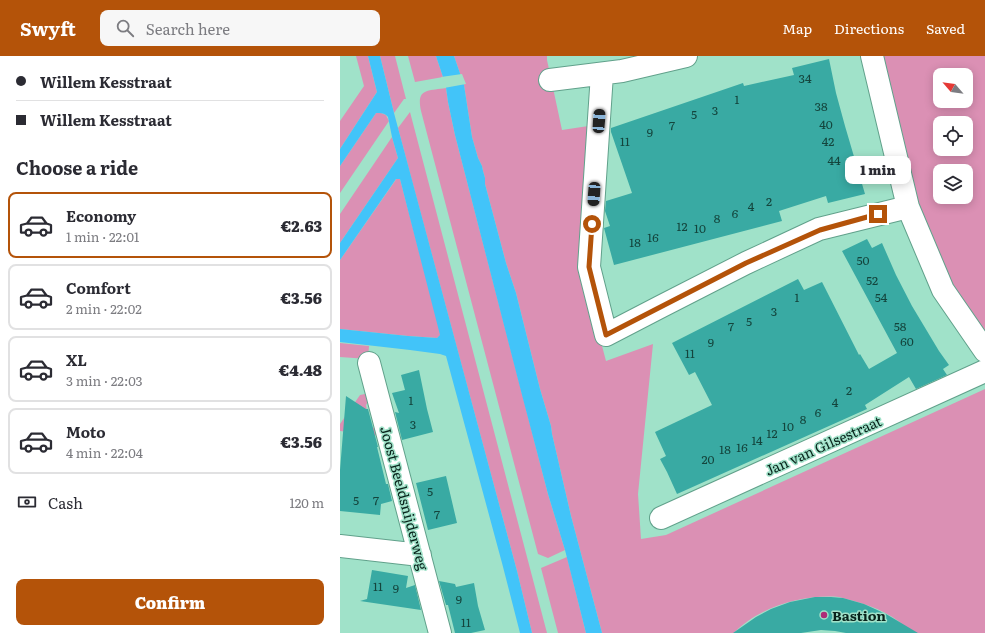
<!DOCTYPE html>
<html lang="en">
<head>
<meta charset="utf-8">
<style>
  body { margin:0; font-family:Literata,serif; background:#f7f7f7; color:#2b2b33; height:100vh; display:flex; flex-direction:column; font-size:15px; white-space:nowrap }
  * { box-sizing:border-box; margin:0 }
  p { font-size:13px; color:#7c7c81 }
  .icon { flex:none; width:22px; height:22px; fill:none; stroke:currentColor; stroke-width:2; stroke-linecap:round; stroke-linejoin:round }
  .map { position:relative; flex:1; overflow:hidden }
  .drawer { display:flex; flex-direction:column; background:#fff; width:340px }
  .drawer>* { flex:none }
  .hud { display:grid; align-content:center; height:88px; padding:0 16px; background:#fff }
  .needle { width:26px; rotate:298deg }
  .fabs { position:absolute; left:593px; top:12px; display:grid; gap:8px }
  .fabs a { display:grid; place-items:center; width:40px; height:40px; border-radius:8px; background:#fff; box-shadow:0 2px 10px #0003; font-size:20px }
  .end { position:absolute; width:18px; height:18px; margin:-9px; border:5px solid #b45309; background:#fff; box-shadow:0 0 0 2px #fff }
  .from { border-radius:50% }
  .bubble { position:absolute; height:28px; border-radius:8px; background:#fff; box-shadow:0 2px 10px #0003; font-size:13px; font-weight:800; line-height:28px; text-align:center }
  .car { position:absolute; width:12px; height:24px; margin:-12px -6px; border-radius:5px; box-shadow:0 0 3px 1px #0007; background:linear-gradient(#222 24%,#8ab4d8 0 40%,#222 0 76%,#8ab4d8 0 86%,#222 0) }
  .hud b { display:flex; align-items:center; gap:14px; height:38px; font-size:15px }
  .hud b+b { border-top:1px solid #e1e1e2 }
  .hud i { width:10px; height:10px; background:#2b2b33 }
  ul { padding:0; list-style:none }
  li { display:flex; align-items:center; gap:12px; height:66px; margin:0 8px 6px; padding:0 8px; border:2px solid #e1e1e2; border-radius:8px }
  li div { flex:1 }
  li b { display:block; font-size:15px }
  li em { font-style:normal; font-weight:800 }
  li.active { border-color:#b45309 }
  li>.icon { width:36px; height:36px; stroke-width:1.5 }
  h2 { padding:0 16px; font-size:18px; line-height:48px }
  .pay { display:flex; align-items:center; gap:10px; height:44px; padding:0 16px; font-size:15px }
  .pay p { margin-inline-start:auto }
  .button { display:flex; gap:8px; margin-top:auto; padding:8px 16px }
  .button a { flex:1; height:46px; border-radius:8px; background:#b45309; color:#fff; font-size:16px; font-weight:800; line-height:46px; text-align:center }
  header { display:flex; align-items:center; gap:24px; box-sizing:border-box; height:56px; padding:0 20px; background:#b45309; color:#fff }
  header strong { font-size:19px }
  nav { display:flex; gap:22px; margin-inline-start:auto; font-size:14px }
  .search { width:280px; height:36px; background:#f7f7f7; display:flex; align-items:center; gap:10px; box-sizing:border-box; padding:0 14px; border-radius:8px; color:#7c7c81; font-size:15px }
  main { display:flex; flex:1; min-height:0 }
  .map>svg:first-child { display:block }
  .green { fill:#db90b4; fill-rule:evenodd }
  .water { fill:#42c4f9 }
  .pier { fill:#a0e2c9 }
  .building { fill:#39aaa3 }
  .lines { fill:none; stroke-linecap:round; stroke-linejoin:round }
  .street-casing { stroke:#61a18b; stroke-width:24 }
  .street { stroke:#fff; stroke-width:22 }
  .route { stroke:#b45309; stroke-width:5 }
  .poi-dot { fill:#ae2c77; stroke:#a0e2c9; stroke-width:1.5 }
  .labels { text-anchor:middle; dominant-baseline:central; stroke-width:3; stroke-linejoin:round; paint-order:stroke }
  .number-label { font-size:12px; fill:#14453d }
  .street-label { font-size:14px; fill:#08231b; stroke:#a0e2c9 }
  .poi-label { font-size:14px; font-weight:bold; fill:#08231b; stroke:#a0e2c9; text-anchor:start }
</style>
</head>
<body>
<header>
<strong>Swyft</strong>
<div class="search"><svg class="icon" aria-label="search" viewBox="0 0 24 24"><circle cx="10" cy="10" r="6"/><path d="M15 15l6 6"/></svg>Search here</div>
<nav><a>Map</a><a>Directions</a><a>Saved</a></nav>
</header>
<main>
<section class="drawer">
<div class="hud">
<b><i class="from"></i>Willem Kesstraat</b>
<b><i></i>Willem Kesstraat</b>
</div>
<h2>Choose a ride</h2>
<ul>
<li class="active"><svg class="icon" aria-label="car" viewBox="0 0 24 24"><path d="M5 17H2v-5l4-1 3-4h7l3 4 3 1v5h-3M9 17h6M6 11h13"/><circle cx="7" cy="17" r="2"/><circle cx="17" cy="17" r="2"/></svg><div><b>Economy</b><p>1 min · 22:01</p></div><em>€2.63</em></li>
<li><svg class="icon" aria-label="car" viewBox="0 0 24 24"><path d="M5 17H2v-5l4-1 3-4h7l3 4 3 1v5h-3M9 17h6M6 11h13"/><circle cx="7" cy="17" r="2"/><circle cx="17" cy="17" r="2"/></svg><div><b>Comfort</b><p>2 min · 22:02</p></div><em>€3.56</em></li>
<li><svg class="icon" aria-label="car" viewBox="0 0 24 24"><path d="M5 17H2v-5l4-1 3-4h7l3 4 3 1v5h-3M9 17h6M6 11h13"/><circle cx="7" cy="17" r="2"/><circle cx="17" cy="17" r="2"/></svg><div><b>XL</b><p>3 min · 22:03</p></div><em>€4.48</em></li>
<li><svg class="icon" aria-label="car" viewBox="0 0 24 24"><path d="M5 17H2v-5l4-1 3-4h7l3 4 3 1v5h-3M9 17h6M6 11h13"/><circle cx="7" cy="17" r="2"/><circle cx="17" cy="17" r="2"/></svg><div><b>Moto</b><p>4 min · 22:04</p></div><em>€3.56</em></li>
</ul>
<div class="pay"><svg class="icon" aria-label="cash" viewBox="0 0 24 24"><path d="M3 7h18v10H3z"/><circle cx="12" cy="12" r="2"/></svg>Cash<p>120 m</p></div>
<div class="button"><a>Confirm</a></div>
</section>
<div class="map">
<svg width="645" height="577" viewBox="0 0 645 577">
  <rect width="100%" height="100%" fill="#a0e2c9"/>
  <path class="green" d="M16,0h12l9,36 -37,57v-28l24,-35z
    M40,0h15l11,43h-2l-10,14z
    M68,0h28l7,21 -28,5z
    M114,0h93v4l15,70 33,-5 -12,149 23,87 47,-17 -15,150 3,45 25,-4 319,-146v244h-73c-16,-17 -36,-26 -58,-32 -5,-1 -10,-3 -15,-4 -35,-3 -81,10 -105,36h-132l-31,-117 -19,-82 -1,-8 -11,-37 -24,-96 -10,-30 -21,-79v-6l-2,-7 -1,-5 -4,-8 -6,-21 -8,-52z
    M539,0h106v280l-38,-58 -21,-48 -13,-43zM600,19h26v26h-26zM600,67h26v26h-26zM600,115h26v26h-26z
    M106,32l2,14 7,33 93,359 17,56 -17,8 -10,-4 -117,-443c-5,-23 7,-20 25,-23z
    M70,56l137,521h-15l-15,-62 -106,-394 -13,-49z
    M36,57h5l5,2 3,6 -49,72v-27z
    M52,81l6,21 -58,85v-29z
    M57,122l3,1 41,156 -4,3 -29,-2 -68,-7v-69z
    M0,287l29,3 -1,13 -28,-2z
    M30,337l1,3 -5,9 3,19 12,10v2l-41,-5v-7l20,-29z
    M227,501l19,76h-28l-17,-65z"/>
  <path class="water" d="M28,0h12l14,57 123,458 15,62h-12l-18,-70 -56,-207 -6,-2 -30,-4 -70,-8v-13l68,7 29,2 3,-3 -40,-156h-4l-56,81v-17l58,-85 -6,-21 -4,-20c-3,-4 -7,-4 -12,-4l-36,53v-17l37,-57z
    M96,0h18l10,29 8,52 6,21 4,8 1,5 2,7v6l21,79 10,30 24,96 11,37 1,8 19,82 31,117h-16l-21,-83 -17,-56 -26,-99 -67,-260 -7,-33 -3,-22 -2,-3z"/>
  <path class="pier" d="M122,18l4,10 -22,4 -1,-7 -2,-4z"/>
  <path class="building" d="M489,3l7,34 9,33 20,68 -37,9 -2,-7 -47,15 3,10 -168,44 -10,-37 6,-2 -5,-15 1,-10 26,-8 -21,-61v-4l132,-45 1,3 50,-11 -2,-7z
    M527,183l5,9 10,-5 14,32 16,31 27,45 10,14 -6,4 4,6 -31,14 -7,-12 -44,28 2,4 -190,85 -10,-22 -7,-13 6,-3 -11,-24 57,-27 -17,-33 -6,3 -17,-32 126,-64 6,11 18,-8 37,73 1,-1 9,15 28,-16 -55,-102z
    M79,314l8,39 6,23 -31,8 -7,-28 4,1 -7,-20 13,-3 -4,-15z
    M6,340l20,13h2l10,38h-1l9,37h2l4,17 -11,3 -1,11 -40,-4v-41z
    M106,420l11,47 -29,7 -12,-47z
    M32,514l36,6 -2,12 9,-3 6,25 -61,-9 7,-2z
    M99,525l16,3 1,3 18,-4 4,23 7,24 -14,3h-16l-7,-28h-2z
    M475,541h16l12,1 21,6 22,10 32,19h-72l-11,-2 -14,-1 -20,3h-68l23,-16 15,-8 19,-7z"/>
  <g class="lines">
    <g class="street-casing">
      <path id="street" d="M532,0l36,151 35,83 42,61
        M262,18l-13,193 17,68 54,-28 86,-44 73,-34 89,-22
        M210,24l72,-9 64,-15
        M29,307l71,270
        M321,462l324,-147
        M0,490l80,9"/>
    </g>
    <use href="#street" class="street"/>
  </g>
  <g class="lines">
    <path class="route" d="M252,168l-3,43 17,68 140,-72 74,-33 58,-16"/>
  </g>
  <circle class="poi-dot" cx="484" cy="559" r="4"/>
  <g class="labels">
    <g class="number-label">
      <text x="465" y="22">34</text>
      <text x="397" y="43">1</text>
      <text x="481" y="50">38</text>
      <text x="375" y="54">3</text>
      <text x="354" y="58">5</text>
      <text x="486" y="68">40</text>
      <text x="332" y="69">7</text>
      <text x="310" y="76">9</text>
      <text x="285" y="85">11</text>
      <text x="488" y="85">42</text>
      <text x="494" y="104">44</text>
      <text x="429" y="145">2</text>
      <text x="411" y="150">4</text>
      <text x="395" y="157">6</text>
      <text x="377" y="162">8</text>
      <text x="342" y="170">12</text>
      <text x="360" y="172">10</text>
      <text x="313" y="181">16</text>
      <text x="295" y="186">18</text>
      <text x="523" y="204">50</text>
      <text x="532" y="224">52</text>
      <text x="457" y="241">1</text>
      <text x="541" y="241">54</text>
      <text x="434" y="255">3</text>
      <text x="409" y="265">5</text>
      <text x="391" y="270">7</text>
      <text x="560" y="270">58</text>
      <text x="567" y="285">60</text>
      <text x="371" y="286">9</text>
      <text x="350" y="297">11</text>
      <text x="509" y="334">2</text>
      <text x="71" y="344">1</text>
      <text x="495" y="346">4</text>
      <text x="478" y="356">6</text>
      <text x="463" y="363">8</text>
      <text x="73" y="368">3</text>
      <text x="448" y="370">10</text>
      <text x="432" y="377">12</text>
      <text x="417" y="384">14</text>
      <text x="402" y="391">16</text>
      <text x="385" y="393">18</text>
      <text x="368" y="403">20</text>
      <text x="90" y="435">5</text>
      <text x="16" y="444">5</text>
      <text x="36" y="444">7</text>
      <text x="97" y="458">7</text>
      <text x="38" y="530">11</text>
      <text x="56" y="532">9</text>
      <text x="119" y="543">9</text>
      <text x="126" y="566">11</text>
    </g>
    <g class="street-label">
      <text transform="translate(483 389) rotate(-24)">Jan van Gilsestraat</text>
      <text transform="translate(65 442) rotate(75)">Joost Beeldsnijderweg</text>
    </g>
    <g class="poi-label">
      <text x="492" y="559">Bastion</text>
    </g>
  </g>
</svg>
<div class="fabs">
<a><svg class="needle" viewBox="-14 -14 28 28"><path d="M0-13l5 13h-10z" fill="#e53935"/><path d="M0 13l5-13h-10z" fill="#7c7c81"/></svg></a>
<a><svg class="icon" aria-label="locate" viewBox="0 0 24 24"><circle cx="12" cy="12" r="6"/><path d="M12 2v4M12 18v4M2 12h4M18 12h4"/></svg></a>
<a><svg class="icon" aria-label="layers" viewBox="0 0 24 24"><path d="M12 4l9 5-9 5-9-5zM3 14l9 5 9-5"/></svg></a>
</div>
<i class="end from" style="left:252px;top:168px"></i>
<i class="end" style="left:538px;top:158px"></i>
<div class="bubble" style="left:505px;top:100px;width:66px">1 min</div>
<i class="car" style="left:259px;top:65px;rotate:4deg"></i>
<i class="car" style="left:254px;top:138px;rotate:184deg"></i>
</div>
</main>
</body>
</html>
